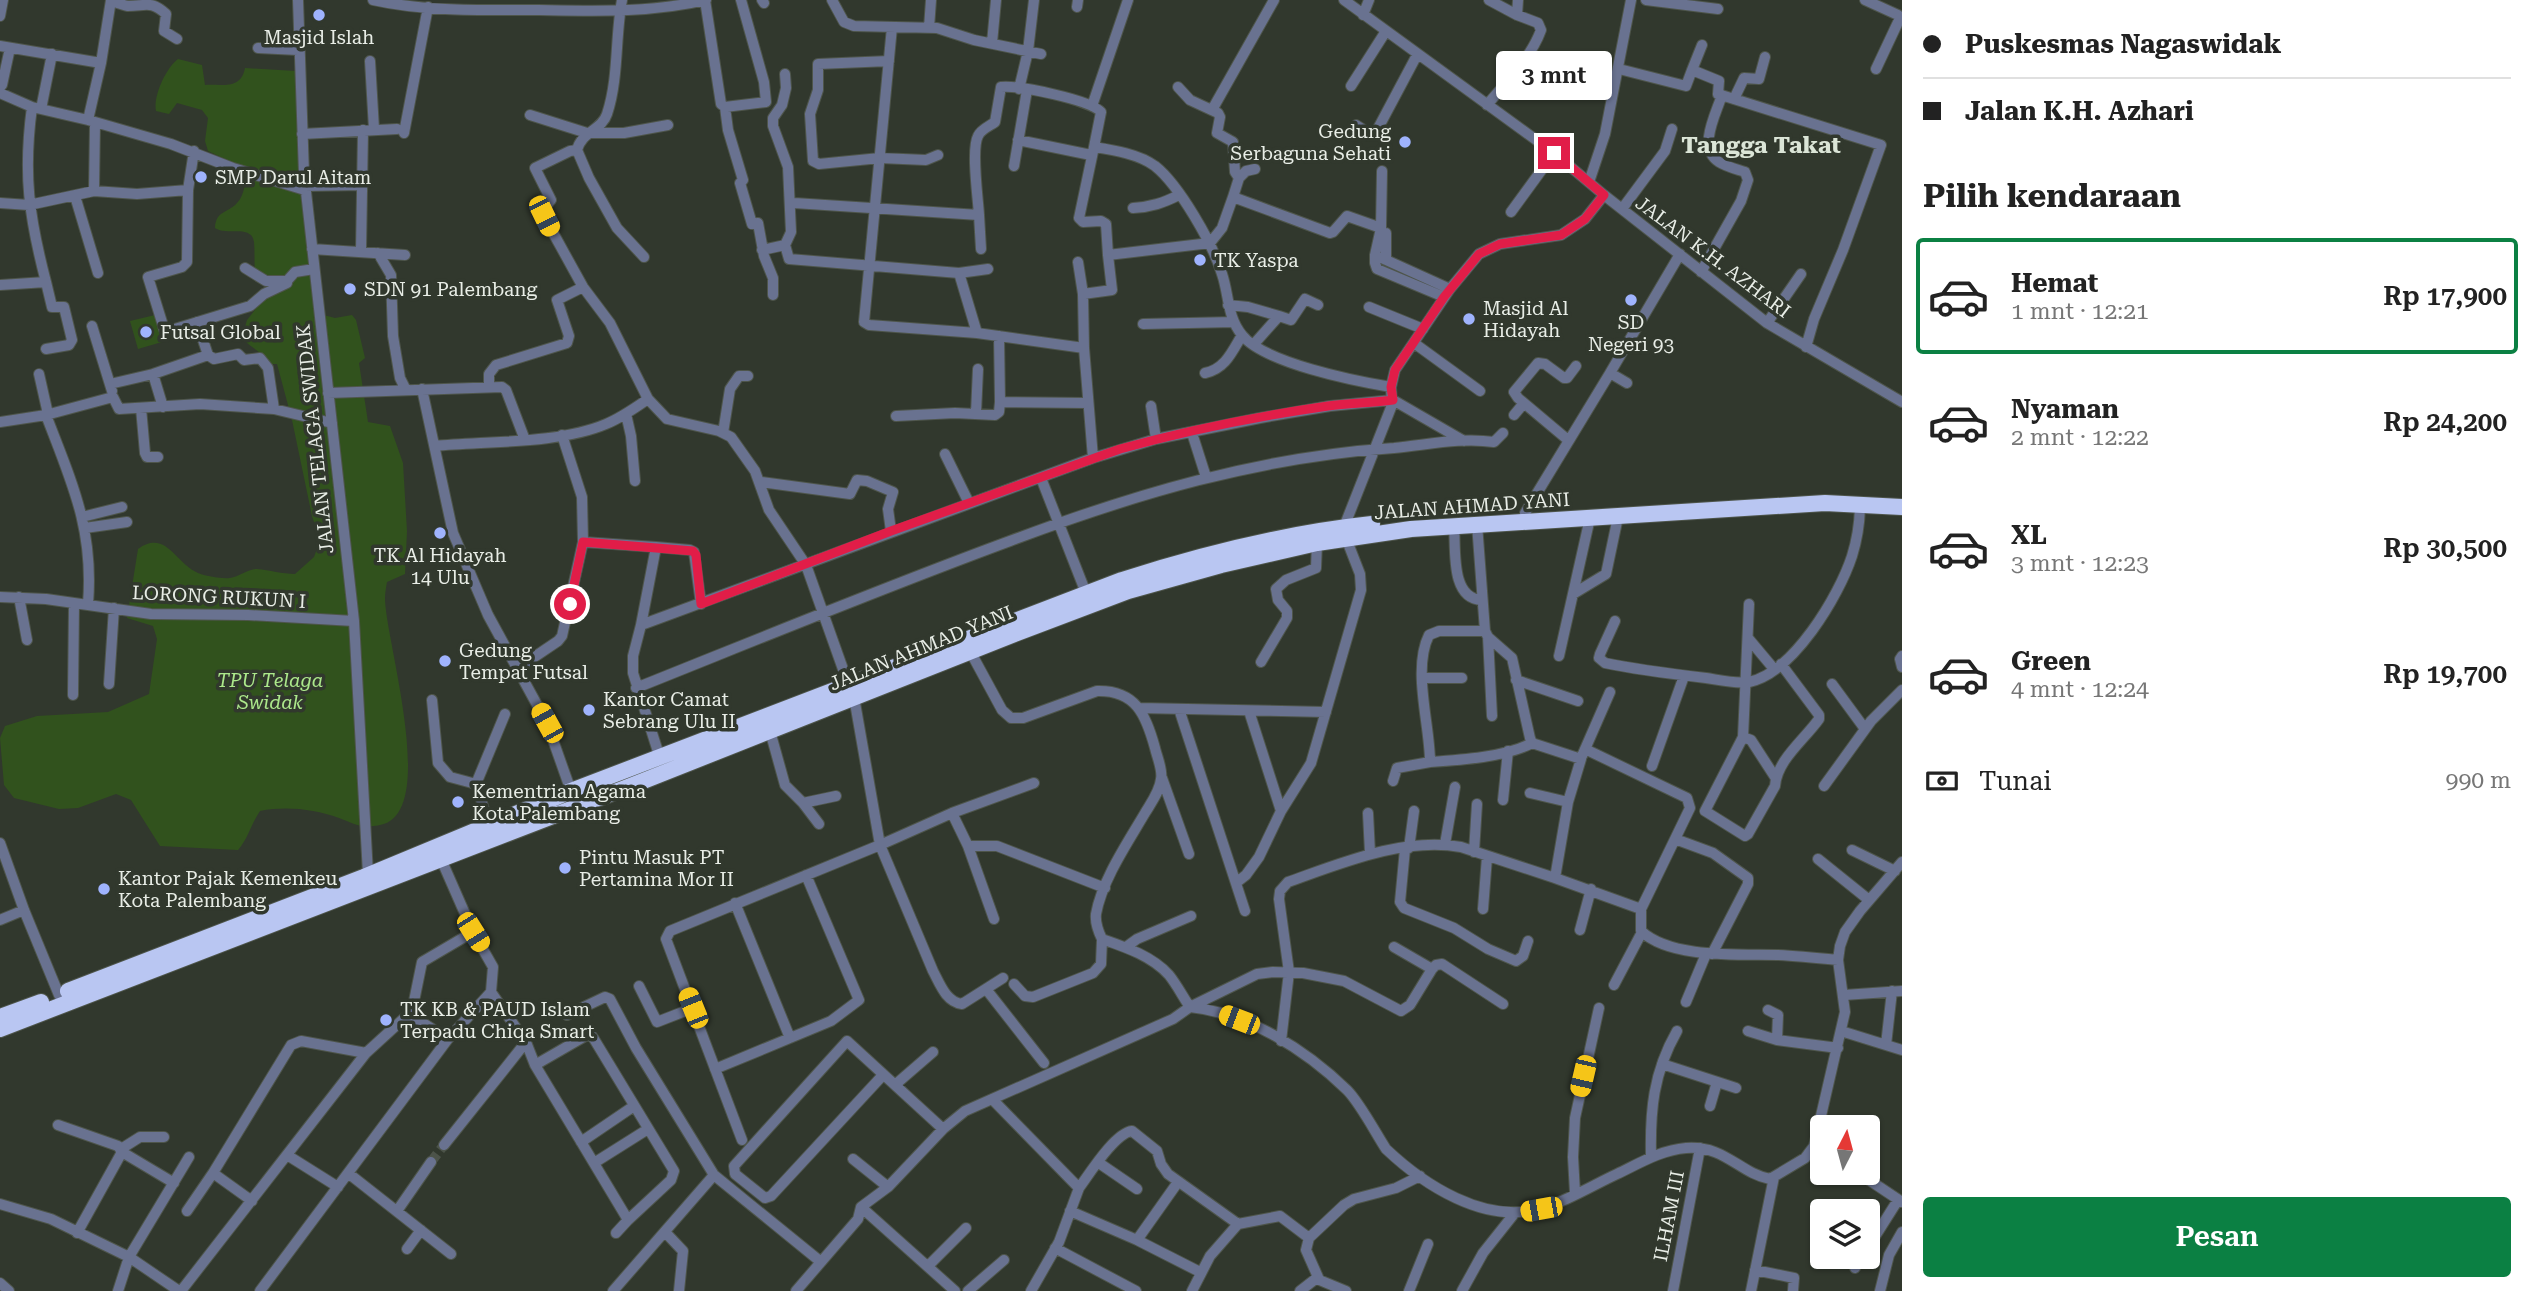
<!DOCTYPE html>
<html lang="id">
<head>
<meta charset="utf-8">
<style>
  body { margin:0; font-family:"Roboto Serif",serif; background:#f6f6f6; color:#222; height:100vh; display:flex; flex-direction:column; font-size:26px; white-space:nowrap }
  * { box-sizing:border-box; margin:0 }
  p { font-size:23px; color:#767676 }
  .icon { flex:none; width:38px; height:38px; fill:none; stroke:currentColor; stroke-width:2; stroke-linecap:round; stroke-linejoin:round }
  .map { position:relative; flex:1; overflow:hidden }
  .details { display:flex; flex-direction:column; background:#fff; width:630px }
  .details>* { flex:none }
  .banner { display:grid; align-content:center; height:154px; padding:0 21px; background:#fff }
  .needle { width:46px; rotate:6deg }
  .tools { position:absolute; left:1810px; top:1115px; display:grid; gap:14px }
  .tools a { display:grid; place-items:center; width:70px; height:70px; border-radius:7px; background:#fff; box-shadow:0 2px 5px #0004; font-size:35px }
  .end { position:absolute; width:32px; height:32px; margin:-16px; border:9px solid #e11d48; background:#fff; box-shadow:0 0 0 4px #fff }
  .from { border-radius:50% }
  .bubble { position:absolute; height:49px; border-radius:7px; background:#fff; box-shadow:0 2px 5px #0004; font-size:23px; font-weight:600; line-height:49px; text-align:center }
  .car { position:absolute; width:21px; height:42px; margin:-21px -10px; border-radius:9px; box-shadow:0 0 5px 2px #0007; background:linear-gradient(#f5c518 24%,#345 0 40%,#f5c518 0 76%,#345 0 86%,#f5c518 0) }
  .banner b { display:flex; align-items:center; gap:24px; height:66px; font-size:26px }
  .banner b+b { border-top:2px solid #e0e0e0 }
  .banner i { width:18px; height:18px; background:#222 }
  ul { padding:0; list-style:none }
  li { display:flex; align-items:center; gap:21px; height:116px; margin:0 14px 10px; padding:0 7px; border:4px solid transparent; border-radius:7px }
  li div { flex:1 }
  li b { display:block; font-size:26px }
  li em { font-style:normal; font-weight:600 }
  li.selected { border-color:#0b8043 }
  li>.icon { width:63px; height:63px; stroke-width:1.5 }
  h2 { padding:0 21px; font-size:32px; line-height:84px }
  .pay { display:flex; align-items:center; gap:18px; height:77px; padding:0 21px; font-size:26px }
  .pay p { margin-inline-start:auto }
  .button { display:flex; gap:14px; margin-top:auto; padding:14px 21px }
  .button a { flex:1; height:80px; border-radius:7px; background:#0b8043; color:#fff; font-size:28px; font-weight:600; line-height:80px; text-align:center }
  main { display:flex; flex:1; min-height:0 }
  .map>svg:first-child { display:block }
  .green { fill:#31521d }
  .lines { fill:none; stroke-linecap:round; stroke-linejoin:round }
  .minor-tunnel { stroke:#4c5349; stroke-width:10; stroke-dasharray:10 5; stroke-linecap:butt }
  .minor-casing { stroke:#4e554b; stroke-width:12 }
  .highway-casing { stroke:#4e554b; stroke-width:18 }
  .minor { stroke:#697290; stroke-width:10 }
  .highway { stroke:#b9c6f2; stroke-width:16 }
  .route { stroke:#e11d48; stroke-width:9 }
  .poi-dot { fill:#9fb3fd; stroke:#31382d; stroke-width:2.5 }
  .labels { text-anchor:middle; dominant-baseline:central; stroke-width:7; stroke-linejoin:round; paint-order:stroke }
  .poi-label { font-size:19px; fill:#e8ede6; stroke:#31382d; text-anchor:start }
  .street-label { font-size:19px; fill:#e8ede6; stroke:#31382d }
  .park-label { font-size:19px; font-style:italic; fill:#ace88b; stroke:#31382d }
  .quarter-label { font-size:23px; font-weight:bold; fill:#dbe5d7; stroke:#31382d }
</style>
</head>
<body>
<main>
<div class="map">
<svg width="1902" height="1291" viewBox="0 0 1902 1291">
  <rect width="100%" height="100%" fill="#31382d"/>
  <path class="green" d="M178,59l24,6 3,20c17,-1 36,5 40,-17l51,3 3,71 -1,33 18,138 19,5 17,-3 4,5 9,38 -6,5 9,59 22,4 13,37 4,68 -2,43 -18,8c-1,6 -2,11 -2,16 0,41 55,216 -5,227 -20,4 -24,-1 -41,-7 -25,-9 -53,-12 -79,-7 -9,13 -12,28 -22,39l-78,-4 -29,-46 -15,-6 -38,14 -19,1 -45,-11 -10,-13 -4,-47 5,-12 32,-10 71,-4 41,-18 8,-55 -4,-13 -26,-8 11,-69c28,-20 37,14 60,24 7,3 24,6 32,5 9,-1 18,-9 27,-9 13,1 25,5 38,5l19,-17 4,-11v-12l-6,-18 -20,-96 -15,-56h-6c-8,-13 -21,-15 -29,-27l5,-17 18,-23 8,-19 -18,-6c-1,-10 0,-20 -1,-30 -2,-18 -28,-6 -39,-14 1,-18 12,-14 22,-25 8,-8 9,-24 9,-34l-38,-18 -3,-10 3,-23 -6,-8 -25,-7 -8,11 -13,-3c-3,-15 10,-43 22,-52z
    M155,315l7,27 -24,7 -8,-28z"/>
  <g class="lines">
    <path class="minor-tunnel" d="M431,1162l13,-17"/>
    <g class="minor-casing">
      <path id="minor" d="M298,0l6,174 50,447 14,253
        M373,0c54,12 111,10 166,10 56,1 112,3 167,-10
        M622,0c-7,37 -3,78 -15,114 -5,16 -26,18 -30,36l12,28 28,50 27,29
        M705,0l16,104 4,3 41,-5 -2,-20 -23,-82
        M762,0l2,3
        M832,0l12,22 10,4 83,2 37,12 67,14
        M1344,0l210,153 50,42 163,128 135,79
        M1646,0l72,9
        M1865,0l33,15 2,3 -24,51
        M111,1c6,2 12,4 17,5 18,0 23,-6 38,8l-2,17 13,8
        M1077,7l1,-7
        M1363,15l6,-15
        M1517,15l1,-15
        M0,16l3,-16
        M892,27l-28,295 5,3 108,8 107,15 9,110
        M929,28l2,-28
        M992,43l4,-43
        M0,46l101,17 -13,57 83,24 62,24 72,22
        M258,48l40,2
        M370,61l4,68
        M889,61l-71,3v26l-8,24 3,47 6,3 61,-6 46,2 12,-5
        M101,63l10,-63
        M1619,69l67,17 6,-16 27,11 -1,13 163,51 -38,105 -29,69 -8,28
        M1692,70l10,-25
        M2,85l8,-37
        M1351,86l35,-55
        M1178,87l12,13 28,13 2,4 -3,16 16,9 2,30 4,6 -6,19
        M1019,89l9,-38 6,-51
        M0,93l32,14
        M1734,99l10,-21 15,1 6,-22
        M1487,105c19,-23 44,-47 54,-75l-3,-7 -21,-8 -28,-15
        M1092,106l36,-106
        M725,107l3,23 15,50 -3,3 12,41 6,-1 6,33 9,22v17
        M41,109l11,-55
        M1212,110l62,-110
        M530,115l57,18h37l44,-8
        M95,122l-1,69 43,3 51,-4
        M1356,125l14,9h5l42,-79
        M404,133l24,-126
        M302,134l95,-5
        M1018,140l73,15
        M1094,147l-15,71 4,4 18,-1 5,3 2,31
        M577,150l-7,1 -35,17 16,32 -8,10 8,19 32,58 27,36 38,76 19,20 52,12 12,6 24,34 14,39 37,55 43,121
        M194,151l-6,39 -1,72 -5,5 -34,10 17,55 85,-26 14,-12 23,-11
        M1014,166l13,-76
        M1382,171l-1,57 -6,27 11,5
        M1239,178l7,-7 9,-2
        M1589,182l16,-48 26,-134
        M305,186l58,-1
        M75,196l23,77
        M0,203l29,2 65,-14
        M794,203l185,12c-1,-17 -8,-66 -1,-79 3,-7 12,-10 17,-14l6,-35c17,-2 90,13 100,25l-7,35c19,3 45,7 61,19 24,19 58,78 67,108 7,20 5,43 20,61 22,28 113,46 149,52
        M1133,208c18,-1 30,-5 46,-13
        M1622,209l43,-58 7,-22
        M1511,212l43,-59
        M979,215l2,34
        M1386,233v27l64,29
        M785,245l6,-13 -3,-65 -15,-41v-8l9,-13 4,-17 -1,-14
        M312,249l93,6
        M762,250l23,-5 4,14 170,14 18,60
        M361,251l2,-121
        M378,253l13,22 2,61 7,42 6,12
        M1375,255v8l2,6 67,28
        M1078,262l5,32
        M245,268l21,13h19
        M1701,272l40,-71 7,-21 -3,-8c-9,-3 -18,-5 -26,-10 -22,-14 -3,-48 3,-67
        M959,273l29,-4
        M286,282l9,-10 19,-3
        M0,285l46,-3c-17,-65 -23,-108 -14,-175l56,13
        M1228,305l20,2 31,9
        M1369,307l54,22
        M197,322l11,33
        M1767,323l34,-49
        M1143,324l91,-2
        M92,326l20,65
        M999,336l1,66
        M1414,343l66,48
        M1254,344l25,-28 12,4 14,-21 13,6
        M1084,348l-1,-54 29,-4 -4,-35 102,-12 12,-15 11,-31 97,36 3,-1 14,-16 34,12
        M46,349l23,-4 3,-5 -8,-33h-12l-6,-25
        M1205,373c20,-4 27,-21 37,-38
        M1610,373l70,-119
        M39,374l9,40
        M153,374l10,33
        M110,384l43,-10 55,-19 6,4 24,-5 6,6 16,-2 8,10 6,41
        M489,387v-13l7,-9 71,-22 2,-7 -12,-36 26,-13
        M422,389l31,144 35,82 59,108 24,68
        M328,393l174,-6 4,3 19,50
        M1151,406l5,33
        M141,408l4,45 2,4h11
        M976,413l2,-44
        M626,414l5,22 4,45
        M46,415c26,68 48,114 42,189
        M1514,415l10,-12
        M896,416l59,-3 40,2 4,-3 1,-10 88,1
        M0,422l46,-7 67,-18 6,12 81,-5 74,5 58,14
        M723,433l7,-44 9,-13h9
        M1192,433l14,44
        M1568,440l-50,-42 -4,-6 24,-29 7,1 19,14h3l9,-12
        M435,446c51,-5 124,-2 171,-22 15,-6 29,-16 42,-25
        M945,454l24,49
        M1041,478l45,115
        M761,482l89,12 7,-14 10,1 26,11 -5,17 3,22
        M1525,513l85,-140 17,10
        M82,517l40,-10
        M1477,524l8,107 3,6 24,21 18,80 2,5 49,16 -13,43 -13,76 86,31v22c30,28 99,23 137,24 20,1 40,3 60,5
        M1454,526c2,23 -4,73 28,74
        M1344,527l48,-122 -1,-18 4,-17 55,-81 29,-35 21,-10 61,-9 24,-16 19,-24
        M85,528l42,-6
        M583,542l73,5 -15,78
        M656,547l34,3 4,2 7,52
        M1573,594l33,-20 12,-57
        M0,597l46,2 105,15 97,1 106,6
        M19,597l8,43
        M1749,604l-6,133 -38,74 40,25 3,-2 27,-48c2,-26 29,-46 44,-67v-4l-38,-51
        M1615,621l-15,33 -1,4 6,5c33,7 67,11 101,15 13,2 29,6 43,4 44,-9 90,-86 103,-126 5,-16 8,-35 8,-53
        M1488,637l4,79
        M1748,638l26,31
        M970,651l32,59 9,8h12l74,-27c39,-1 49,24 58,57 2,9 8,22 6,31 -1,12 -10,24 -16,34 -17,29 -43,67 -49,101 -1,9 2,17 6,25 23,8 50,17 67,36 8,10 14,22 21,32
        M1559,656l31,-138
        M1902,656l-2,3 2,8
        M1261,662l26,-44v-7l-9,-11 -2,-11 10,-9 30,-12 1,-25
        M518,668l40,-27 4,-5 21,-94 -1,-45 -20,-62
        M1422,678h40
        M1516,680l62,21
        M109,684l5,-76
        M1832,684l33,45
        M636,688c125,-50 249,-101 374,-147 125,-47 249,-84 384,-93 33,-3 67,-11 100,-6l9,-9
        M73,695l1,-92
        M854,697l26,148 72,-32 82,-30
        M432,700l6,63 12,14 26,7 13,41
        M1139,708l187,4
        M1179,709l66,202
        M1249,711l32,100
        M770,731l15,54 18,18 16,21
        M1743,737l8,3 24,37
        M1585,749l102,49 3,10 -15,31 38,14 35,25v6l-36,70
        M1582,756l28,-64
        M660,758l-27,-85v-17l8,-31 452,-167 63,-19 104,-21 70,-12 63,-6 71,41
        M1430,762c31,-2 76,-5 102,-19
        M1652,766l32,-90
        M1162,778l27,76
        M1393,781l4,-13 33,-6c0,-37 -18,-93 -1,-127l10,-4h46
        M476,784l29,-70
        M1824,786l47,-65 31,-31
        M1530,793l38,9
        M1503,800l5,-49
        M803,803l33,-7
        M952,813l16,33h29l108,42
        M1368,813l2,40
        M0,843l24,67 35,85
        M1445,844l10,-57
        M968,846l26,73
        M1409,848l5,-37
        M1405,849l-5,53 4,6 50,20 34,21 28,12 7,-5 5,-15
        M1852,850l43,21
        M1474,852l3,-48
        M1818,859l51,41
        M1237,882l9,-7 13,-18 22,-46 30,-48 50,-173 -1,-16 -14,-36
        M1483,909l4,-52
        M1641,909l34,-70
        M0,920l24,-10
        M1580,930l11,-41
        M1126,947l11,-8 54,-23
        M1394,947l38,22
        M1014,984l11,12 8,1 60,-24 8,-9 1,-25
        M1614,985l28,-53
        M639,986l18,36 36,-14
        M986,989l58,74
        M491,992l35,50 9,23 93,155 -12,13
        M1844,995l58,-4
        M1686,1002l20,-48
        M1190,1007c58,6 116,43 157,83 13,13 28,42 39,59 38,36 98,75 153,60 25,-6 54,-24 78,-35 23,-11 44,-24 69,-26 39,-3 53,25 84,31l35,-21 9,-12 31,-134 -7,-52 2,-14 5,-14 15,-21 42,-49
        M1768,1010l10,5 -1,25 61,8
        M409,1014l39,25
        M567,1015l38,-18 5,2 26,49 78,127 107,87
        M1748,1031l29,9
        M1841,1031l61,19
        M790,1038l41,-17 28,-21 -53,-125
        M1281,1041l8,-69 -10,-73 1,-8 8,-9c54,-19 115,-45 173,-35l94,31
        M1886,1045l6,-54
        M1662,1064l74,24
        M535,1065l52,-30h4l3,4 80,132 -3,9 -43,40
        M715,1069l75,-31 -55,-135
        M883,1075l-112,121 -6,2 -30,-24 -1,-8 113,-125 96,88
        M896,1084l37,-32
        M992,1099l87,89 -20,54 -28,49
        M1710,1106l7,-24
        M58,1125l60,21 4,6
        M742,1140l-76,-201 4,-8 210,-86 53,126c7,13 13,31 29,33l41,-26
        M581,1142l53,-36
        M444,1145l82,-103
        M121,1149l19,-12h24
        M287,1155l51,32
        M1651,1157c-1,-46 2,-84 26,-126
        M853,1159l35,28
        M594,1163l54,-34
        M1099,1163l38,26
        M1857,1172l45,30
        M348,1173l103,81
        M1079,1188c11,-15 36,-55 53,-57l25,20 4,13 7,10 70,50
        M1575,1193l-2,-36 2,-39 24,-110
        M252,1201l-39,-28 78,-128 10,-4 65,12
        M0,1204l51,15 78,38 50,34
        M861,1207l94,84
        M187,1211l26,-38
        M397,1211l34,-49
        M1070,1211l67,29 63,32
        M665,1232l18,19 -4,40
        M77,1233l45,-81 52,31
        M1137,1240l41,-58
        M1055,1248l81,43
        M407,1249l14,-19
        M1867,1249l31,-49
        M928,1266l38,-38
        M1855,1268l7,-12
        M1755,1270l39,8 -1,13
        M1317,1279l29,12
        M0,1283l9,8
        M118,1291l11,-34 60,-100
        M181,1291l185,-238 46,-42 10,-49 51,-30
        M260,1291l188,-252 43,-47 2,-25 -20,-35 -32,-73
        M613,1291l101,-116
        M796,1291l62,-72 3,-12 27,-20 55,-58 22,-18 208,-92 17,-12 67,-33 16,-2 30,1 41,8 57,30 9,-6 22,-36 4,-4 6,-1 61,40
        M968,1291l36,-31
        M1192,1291l18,-35 28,-32 42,-8 29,22
        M1300,1291l18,-14 -12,-27 3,-12 35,-33 10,-6 42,-11 24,-12
        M1409,1291l19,-47
        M1462,1291l21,-38 31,-39
        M1673,1291l27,-143
        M1751,1291l23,-114
        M1880,1291l9,-36 13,-23"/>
    </g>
    <g class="highway-casing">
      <path id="highway" d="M68,991l296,-114 207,-86 551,-211c81,-26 165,-47 250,-56
        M0,1017l41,-15
        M0,1029l628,-242 389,-154 111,-42 93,-26 96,-22 94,-14 414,-26 77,4"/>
    </g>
    <use href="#minor" class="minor"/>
    <use href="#highway" class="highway"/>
  </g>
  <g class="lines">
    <path class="route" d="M570,604l13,-62 110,9 3,4 5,49 190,-73 229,-82c68,-19 139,-33 208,-43 21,-3 43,-3 65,-6l-2,-13 4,-17 49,-73 35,-43 21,-10 61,-9 24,-16 19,-24 -50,-42"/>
  </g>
  <g class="poi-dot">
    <circle cx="319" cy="15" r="7"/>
    <circle cx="1405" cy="142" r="7"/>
    <circle cx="201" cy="177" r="7"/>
    <circle cx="1200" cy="260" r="7"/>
    <circle cx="350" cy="289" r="7"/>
    <circle cx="1631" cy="300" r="7"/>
    <circle cx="1469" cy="319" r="7"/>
    <circle cx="146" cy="332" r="7"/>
    <circle cx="440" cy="533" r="7"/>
    <circle cx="445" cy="661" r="7"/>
    <circle cx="589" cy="710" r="7"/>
    <circle cx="458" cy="802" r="7"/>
    <circle cx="565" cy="868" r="7"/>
    <circle cx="104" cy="889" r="7"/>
    <circle cx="386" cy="1020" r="7"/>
  </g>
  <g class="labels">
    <g class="poi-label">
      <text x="319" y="37" text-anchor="middle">Masjid Islah</text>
      <text x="1391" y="131" text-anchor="end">Gedung<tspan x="1391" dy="22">Serbaguna Sehati</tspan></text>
      <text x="215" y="177">SMP Darul Aitam</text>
      <text x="1214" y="260">TK Yaspa</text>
      <text x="364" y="289">SDN 91 Palembang</text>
      <text x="1483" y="308">Masjid Al<tspan x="1483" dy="22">Hidayah</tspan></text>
      <text x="1631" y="322" text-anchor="middle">SD<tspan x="1631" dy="22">Negeri 93</tspan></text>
      <text x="160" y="332">Futsal Global</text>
      <text x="440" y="555" text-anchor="middle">TK Al Hidayah<tspan x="440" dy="22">14 Ulu</tspan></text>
      <text x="459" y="650">Gedung<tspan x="459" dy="22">Tempat Futsal</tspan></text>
      <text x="603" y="699">Kantor Camat<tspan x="603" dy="22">Sebrang Ulu II</tspan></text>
      <text x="472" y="791">Kementrian Agama<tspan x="472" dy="22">Kota Palembang</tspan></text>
      <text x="579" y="857">Pintu Masuk PT<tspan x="579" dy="22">Pertamina Mor II</tspan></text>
      <text x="118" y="878">Kantor Pajak Kemenkeu<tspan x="118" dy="22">Kota Palembang</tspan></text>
      <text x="400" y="1009">TK KB &amp; PAUD Islam<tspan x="400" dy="22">Terpadu Chiqa Smart</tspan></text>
    </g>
    <g class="street-label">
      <text transform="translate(1713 257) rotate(37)">JALAN K.H. AZHARI</text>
      <text transform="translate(315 439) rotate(-96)">JALAN TELAGA SWIDAK</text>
      <text transform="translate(1472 506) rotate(-4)">JALAN AHMAD YANI</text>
      <text transform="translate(219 597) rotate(3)">LORONG RUKUN I</text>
      <text transform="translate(921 648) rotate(-22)">JALAN AHMAD YANI</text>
      <text transform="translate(1669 1216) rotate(-79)">ILHAM III</text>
    </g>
    <g class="park-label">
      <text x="270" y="680">TPU Telaga<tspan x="270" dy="22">Swidak</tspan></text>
    </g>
    <g class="quarter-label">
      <text x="1761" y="145">Tangga Takat</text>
    </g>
  </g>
</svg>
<div class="tools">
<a><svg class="needle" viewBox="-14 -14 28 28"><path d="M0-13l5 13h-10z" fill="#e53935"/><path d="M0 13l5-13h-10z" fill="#767676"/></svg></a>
<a><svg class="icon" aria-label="layers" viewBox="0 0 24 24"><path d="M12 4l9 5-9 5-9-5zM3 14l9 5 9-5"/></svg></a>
</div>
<i class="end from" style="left:570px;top:604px"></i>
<i class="end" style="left:1554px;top:153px"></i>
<div class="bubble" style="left:1496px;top:51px;width:116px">3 mnt</div>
<i class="car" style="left:544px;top:216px;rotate:154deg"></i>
<i class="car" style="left:547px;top:723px;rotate:331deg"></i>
<i class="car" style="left:473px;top:932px;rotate:148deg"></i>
<i class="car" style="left:693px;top:1008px;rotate:338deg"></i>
<i class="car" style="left:1239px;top:1020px;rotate:291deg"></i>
<i class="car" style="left:1583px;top:1076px;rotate:193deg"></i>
<i class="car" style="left:1541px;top:1209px;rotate:260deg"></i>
</div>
<section class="details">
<div class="banner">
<b><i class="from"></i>Puskesmas Nagaswidak</b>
<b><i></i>Jalan K.H. Azhari</b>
</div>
<h2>Pilih kendaraan</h2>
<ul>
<li class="selected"><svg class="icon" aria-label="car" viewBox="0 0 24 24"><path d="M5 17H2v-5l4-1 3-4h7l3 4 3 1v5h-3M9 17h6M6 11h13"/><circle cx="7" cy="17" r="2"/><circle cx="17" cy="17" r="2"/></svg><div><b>Hemat</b><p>1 mnt · 12:21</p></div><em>Rp 17,900</em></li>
<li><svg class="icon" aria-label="car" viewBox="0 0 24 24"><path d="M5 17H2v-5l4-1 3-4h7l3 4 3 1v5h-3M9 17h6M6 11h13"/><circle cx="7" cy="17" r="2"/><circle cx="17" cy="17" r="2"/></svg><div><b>Nyaman</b><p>2 mnt · 12:22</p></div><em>Rp 24,200</em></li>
<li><svg class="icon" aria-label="car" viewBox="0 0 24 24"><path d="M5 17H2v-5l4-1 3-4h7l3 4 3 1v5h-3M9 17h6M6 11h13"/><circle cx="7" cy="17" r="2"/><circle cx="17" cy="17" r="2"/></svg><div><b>XL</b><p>3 mnt · 12:23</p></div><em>Rp 30,500</em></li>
<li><svg class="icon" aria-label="car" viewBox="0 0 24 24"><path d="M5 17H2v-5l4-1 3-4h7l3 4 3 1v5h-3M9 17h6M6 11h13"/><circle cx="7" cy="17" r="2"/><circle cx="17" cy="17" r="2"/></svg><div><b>Green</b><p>4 mnt · 12:24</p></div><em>Rp 19,700</em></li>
</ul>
<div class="pay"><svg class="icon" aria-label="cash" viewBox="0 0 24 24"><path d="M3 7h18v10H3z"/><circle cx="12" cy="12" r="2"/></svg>Tunai<p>990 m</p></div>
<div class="button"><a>Pesan</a></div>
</section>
</main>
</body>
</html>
